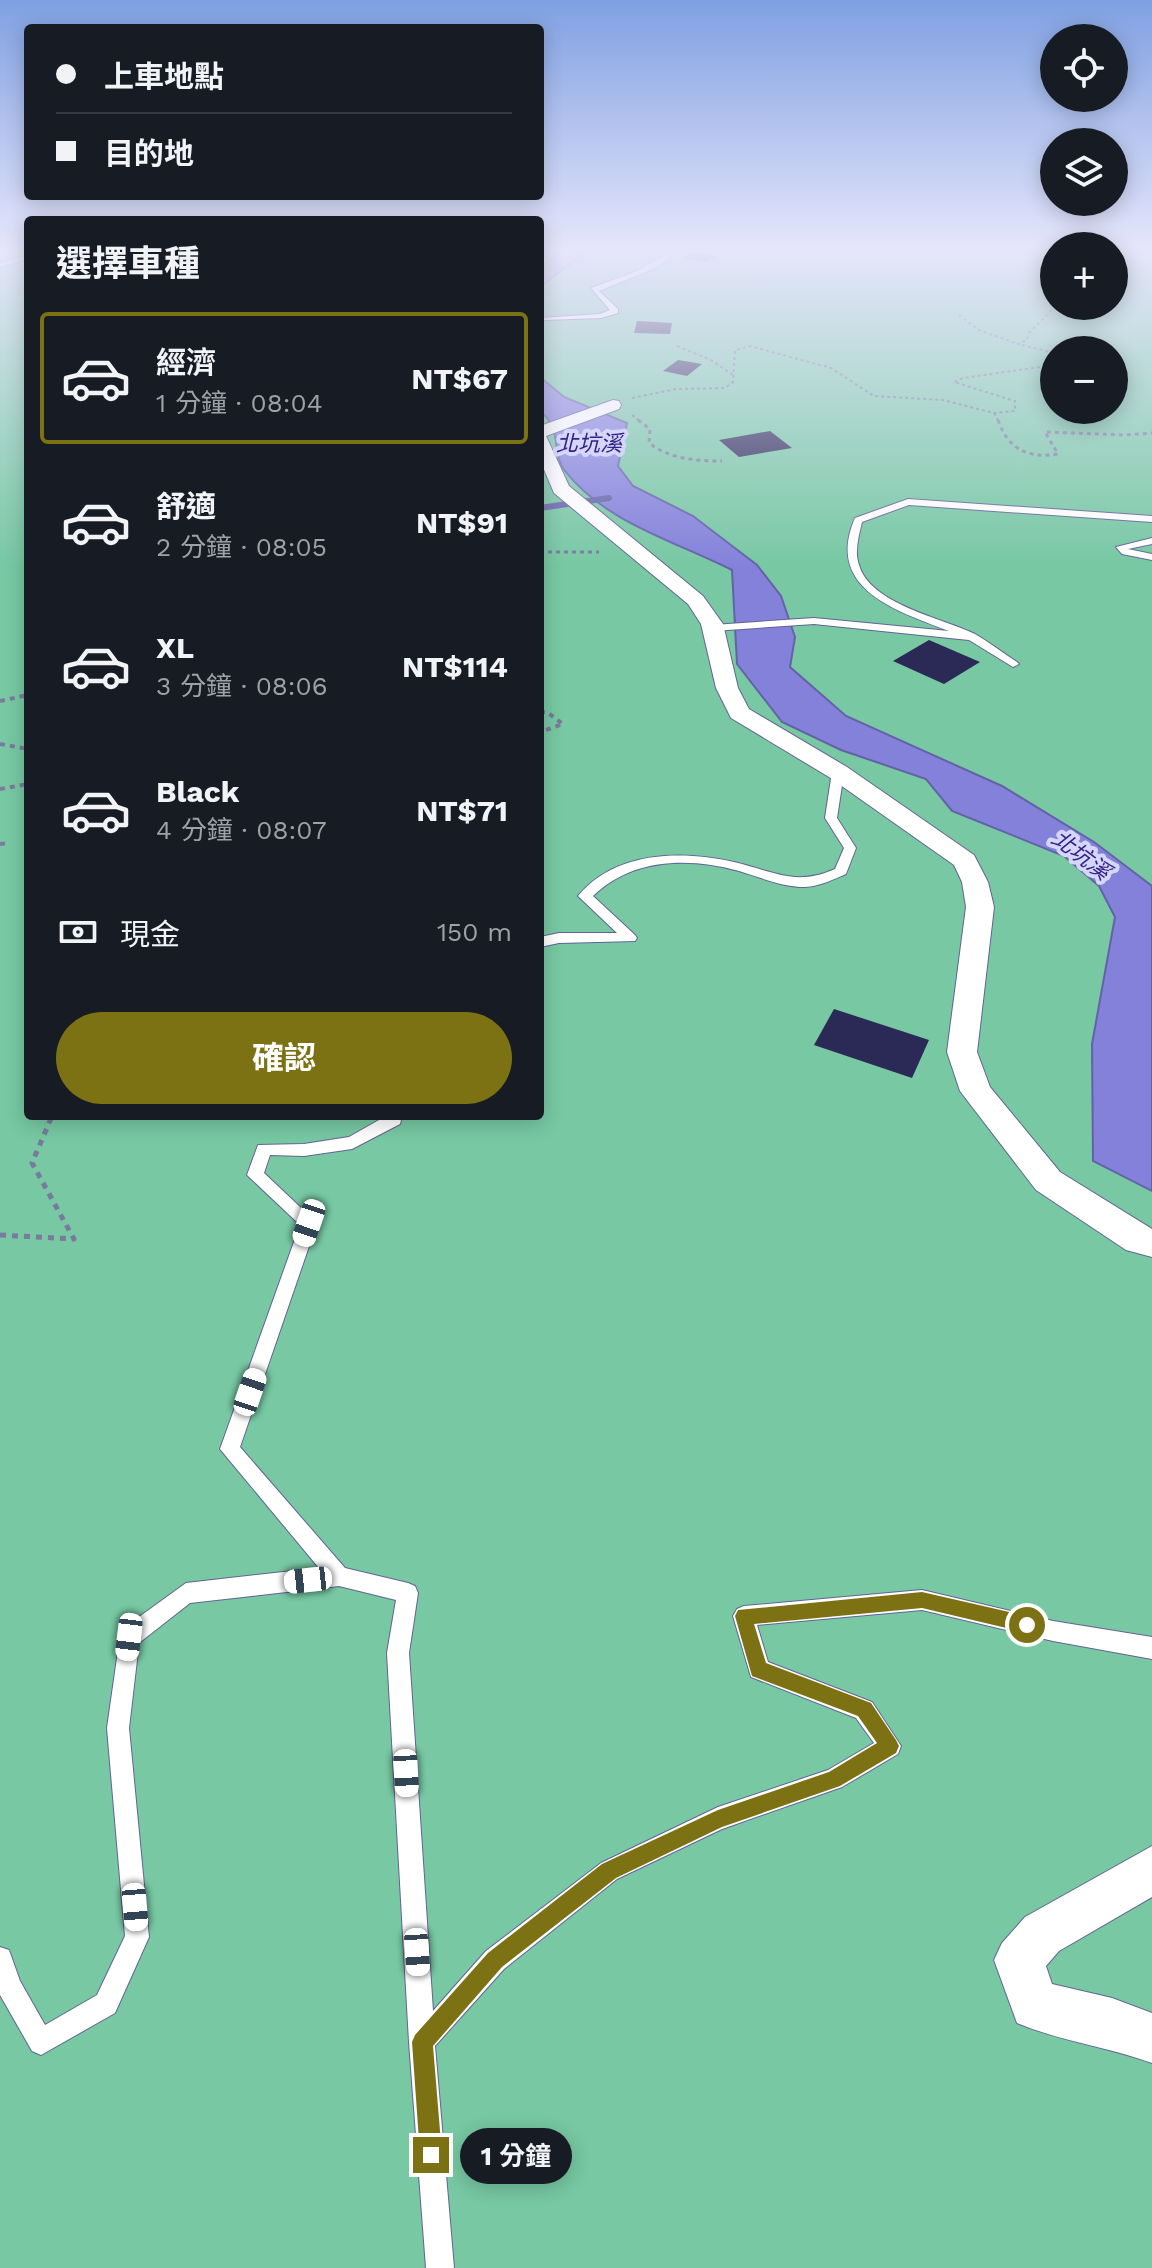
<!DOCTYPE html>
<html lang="zh-TW">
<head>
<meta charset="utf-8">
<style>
  body { margin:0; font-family:"Work Sans","Noto Sans TC",sans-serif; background:#242831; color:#f1f3f6; height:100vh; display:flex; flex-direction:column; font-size:30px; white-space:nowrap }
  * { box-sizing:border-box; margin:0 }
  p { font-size:26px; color:#9ea1a6 }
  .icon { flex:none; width:44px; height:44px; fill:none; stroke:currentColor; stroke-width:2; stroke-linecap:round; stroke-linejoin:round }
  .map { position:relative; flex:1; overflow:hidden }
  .side { position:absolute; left:24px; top:216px; width:520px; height:904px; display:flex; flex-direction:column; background:#171b24; border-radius:8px; box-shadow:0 4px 20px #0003 }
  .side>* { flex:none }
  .banner { position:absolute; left:24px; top:24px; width:520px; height:176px; border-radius:8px; box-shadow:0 4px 20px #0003; display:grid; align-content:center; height:176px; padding:0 32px; background:#171b24 }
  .buttons { position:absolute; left:1040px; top:24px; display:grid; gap:16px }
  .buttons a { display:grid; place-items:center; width:88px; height:88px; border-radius:50%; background:#171b24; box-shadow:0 4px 20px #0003; font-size:40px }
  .end { position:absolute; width:36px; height:36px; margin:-18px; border:10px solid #7c7214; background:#fff; box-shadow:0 0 0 4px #fff }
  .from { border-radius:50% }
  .bubble { position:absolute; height:56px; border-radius:28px; background:#171b24; box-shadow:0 4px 20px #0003; font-size:26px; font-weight:700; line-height:56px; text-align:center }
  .car { position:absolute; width:24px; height:48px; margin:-24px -12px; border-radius:10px; box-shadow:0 0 6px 2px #0007; background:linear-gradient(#fff 24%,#345 0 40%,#fff 0 76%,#345 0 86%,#fff 0) }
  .banner b { display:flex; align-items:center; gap:28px; height:76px; font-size:30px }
  .banner b+b { border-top:2px solid #363941 }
  .banner i { width:20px; height:20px; background:#f1f3f6 }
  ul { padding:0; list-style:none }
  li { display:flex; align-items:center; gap:24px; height:132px; margin:0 16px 12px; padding:0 16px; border:4px solid transparent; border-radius:8px }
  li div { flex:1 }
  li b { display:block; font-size:30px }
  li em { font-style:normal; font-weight:700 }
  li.active { border-color:#7c7214 }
  li>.icon { width:72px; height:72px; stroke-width:1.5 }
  h2 { padding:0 32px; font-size:36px; line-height:96px }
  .pay { display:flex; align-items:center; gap:20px; height:88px; padding:0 32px; font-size:30px }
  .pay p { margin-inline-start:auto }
  .cta { display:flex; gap:16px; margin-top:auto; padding:16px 32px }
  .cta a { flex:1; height:92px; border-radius:48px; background:#7c7214; color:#fff; font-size:32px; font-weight:700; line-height:92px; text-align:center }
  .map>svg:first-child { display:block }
  .green { fill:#77c8a3; fill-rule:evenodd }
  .water { fill:#8381da; stroke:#6462a7; stroke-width:2 }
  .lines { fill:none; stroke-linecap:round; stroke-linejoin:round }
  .stream { stroke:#6462a7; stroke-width:6 }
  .building { fill:#2b2956 }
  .service-casing { stroke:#636396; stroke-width:2 }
  .minor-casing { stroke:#636396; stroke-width:2 }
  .path-far3 { stroke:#797a9d; stroke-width:2; stroke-dasharray:3 3; stroke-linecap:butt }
  .path-far2 { stroke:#797a9d; stroke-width:3; stroke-dasharray:4 4; stroke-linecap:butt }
  .path-far1 { stroke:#797a9d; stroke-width:4; stroke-dasharray:5 5; stroke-linecap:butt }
  .path { stroke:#797a9d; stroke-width:5; stroke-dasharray:6 6; stroke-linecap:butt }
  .service { fill:#fff; fill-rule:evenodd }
  .minor { fill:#fff; fill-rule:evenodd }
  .route { fill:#7c7214 }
  .labels { text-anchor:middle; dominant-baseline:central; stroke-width:8; stroke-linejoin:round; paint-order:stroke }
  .far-water-label { font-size:22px; font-style:italic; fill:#352089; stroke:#d5d7fa }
</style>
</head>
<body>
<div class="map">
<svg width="1152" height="2268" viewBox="0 0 1152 2268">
  <rect width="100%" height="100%" fill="#c7c8f6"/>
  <path class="green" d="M0,249h28v867h512v-867h514v57h60v-57h38v2019h-1152zM1054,350h60v60h-60z"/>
  <path class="water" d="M563,249h26l-49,38v-19z
    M540,377l24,20 63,26 -9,43 15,20 60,30 64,49 24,31 14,41 -5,30 56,49 156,70 92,56 58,44v305l-59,-30 -1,-117 23,-127 -16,-31 -35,-30 -112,-45 -26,-32 -85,-29 -59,-28 -45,-58 -5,-94c-57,-29 -126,-47 -167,-99 -15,-19 -1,-40 -25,-60z"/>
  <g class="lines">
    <path class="stream" d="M540,508l69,-10"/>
  </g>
  <path class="building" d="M694,252l22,5 -10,5 -23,-4z
    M637,321l35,2 -2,11 -36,-1z
    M678,360l24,4 -15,12 -24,-5z
    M770,431l22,17 -53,9 -20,-17z
    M929,640l51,22 -36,22 -51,-23z
    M834,1009l95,31 -17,38 -98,-33z"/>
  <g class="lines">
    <g class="service-casing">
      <path id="service" d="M675,249h8l-30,20 -54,22 19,18v4l-17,5 -57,2 -4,-2 60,-4 10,-4 -19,-22 46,-17z
        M28,255v4l-28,8v-4z
        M908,499l244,17v6l-243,-17 -47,17c-3,14 -8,29 -3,43 11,39 83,53 116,69 14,8 28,19 42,28l2,2 -6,3 -44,-27 -155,-16 -101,7 -5,-3 5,-3 101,-7 135,13c-52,-20 -125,-42 -94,-113z
        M1152,538v6l-24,5 24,5v6l-30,-6 -6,-7z
        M838,768l6,4 -7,46 19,30 -10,26c-14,6 -26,12 -41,13 -24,0 -45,-10 -66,-16 -50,-14 -107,-13 -146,25l42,39 2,3 -2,3 -76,2 -19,4v-10l19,-4h58l-39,-37c37,-45 103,-46 156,-34 39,9 61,25 101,7l9,-21 -19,-30 7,-46z
        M386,1116h16l-2,8 -48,25 -48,7 -34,-1 -6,18 53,50 -77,224 105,121 63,15 7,3 3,7 -9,60 24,358 53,-60 115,-88 117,-56 110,-37 46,-27 -18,-25 -105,-41 -18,-61 4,-7 7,-3 178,-16 131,31 99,16v22l-99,-18 -131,-31 -165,15 11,37 104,40 29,44 -3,8 -56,33 -120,42 -105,50 -113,90 -69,77 19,222h-28l-17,-226 -22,-389 9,-53 -57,-14 -149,17 -51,40 -10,85 20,209 -34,76 -74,42 -9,-4 -32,-56v-48l9,3 11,31 25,44 52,-30 28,-59 -18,-208 14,-98 65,-47 133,-15 -99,-119 80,-224 -53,-50 11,-30 46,-1 45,-7z"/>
    </g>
    <g class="minor-casing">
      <path id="minor" d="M613,400l6,1 2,4 -2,4 -73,27 23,50 134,110 20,28 15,64 11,21 98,58 127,88 14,27 6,25 -17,145 13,35 70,85 92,57v28l-26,-7 -90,-60 -76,-99 -13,-39 19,-145 -4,-25 -8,-17 -125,-88 -98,-59 -15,-30 -15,-64 -13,-20 -134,-111 -14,-33v-34z
        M1152,1846v51l-93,54 -13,15 6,18 60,14 40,15v50c-44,-16 -92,-22 -135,-40l-23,-63 8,-17 23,-26z"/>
    </g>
    <path class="path-far3" d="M959,315l20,15 39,14
      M677,346l34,14 22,15
      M1054,353l-36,-9 9,-4 1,-6 28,-28
      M632,398l44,-9 49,-1 8,-6 2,-32 15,-4 81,22 43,28 69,4 51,13 21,-2v-10l-61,-19 9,-4 91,-13
      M994,413l5,9
      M632,415l9,7"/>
    <path class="path-far2" d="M638,420l12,9 -1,14c21,16 47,18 73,18
      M998,420c10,29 30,39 60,34l-13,-22 80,3 27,-2
      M540,552h59"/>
    <path class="path-far1" d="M0,701l28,-6
      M540,712h7l16,12 -23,8
      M0,744l28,5
      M0,789l28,-5
      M0,844l9,-1"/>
    <path class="path" d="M0,1235l74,4 -42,-76 20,-47"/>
    <use href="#service" class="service"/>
    <use href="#minor" class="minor"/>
  </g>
  <linearGradient id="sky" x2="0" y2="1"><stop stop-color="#7fa0e2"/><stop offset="0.44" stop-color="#e6e6fb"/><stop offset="1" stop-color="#e6e6fb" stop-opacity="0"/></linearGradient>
  <rect width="1152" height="567" fill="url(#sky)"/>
  <path class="route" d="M922,1592l105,24 6,3 3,6 -3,6 -6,2 -105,-25 -168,16 12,39 105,40 25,37 3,6 -3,7 -56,33 -118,41 -106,51 -114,89 -69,79 9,109 -3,8 -8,3 -7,-3 -4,-8 -8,-113 3,-7 73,-82 114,-89 116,-54 111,-38 48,-29 -19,-27 -106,-40 -17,-60 3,-6z"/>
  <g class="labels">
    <g class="far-water-label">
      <text x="589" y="443">北坑溪</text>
      <text transform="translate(1081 855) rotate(37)">北坑溪</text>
    </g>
  </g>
</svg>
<div class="buttons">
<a><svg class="icon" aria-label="locate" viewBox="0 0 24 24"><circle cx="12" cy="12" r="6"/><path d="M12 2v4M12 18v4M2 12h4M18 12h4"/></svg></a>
<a><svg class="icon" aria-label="layers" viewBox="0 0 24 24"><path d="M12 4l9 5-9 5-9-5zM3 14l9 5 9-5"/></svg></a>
<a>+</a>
<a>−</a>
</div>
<i class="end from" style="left:1027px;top:1625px"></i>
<i class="end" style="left:431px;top:2155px"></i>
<div class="bubble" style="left:460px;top:2128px;width:112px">1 分鐘</div>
<i class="car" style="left:309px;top:1223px;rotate:199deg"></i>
<i class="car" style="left:250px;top:1392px;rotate:19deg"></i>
<i class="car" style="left:308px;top:1580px;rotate:264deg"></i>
<i class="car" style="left:129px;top:1637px;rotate:187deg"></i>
<i class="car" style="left:406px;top:1773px;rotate:177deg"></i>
<i class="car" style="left:135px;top:1907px;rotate:175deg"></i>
<i class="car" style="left:417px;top:1952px;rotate:176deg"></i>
<div class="banner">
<b><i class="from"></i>上車地點</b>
<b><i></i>目的地</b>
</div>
<section class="side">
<h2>選擇車種</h2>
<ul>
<li class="active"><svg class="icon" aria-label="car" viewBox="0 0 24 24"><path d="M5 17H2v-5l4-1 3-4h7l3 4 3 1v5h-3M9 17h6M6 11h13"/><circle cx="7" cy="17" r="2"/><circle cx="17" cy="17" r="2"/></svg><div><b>經濟</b><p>1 分鐘 · 08:04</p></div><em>NT$67</em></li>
<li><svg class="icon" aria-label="car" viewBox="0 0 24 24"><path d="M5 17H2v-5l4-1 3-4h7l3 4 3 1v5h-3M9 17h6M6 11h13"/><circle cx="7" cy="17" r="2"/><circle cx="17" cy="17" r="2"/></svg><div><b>舒適</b><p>2 分鐘 · 08:05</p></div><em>NT$91</em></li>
<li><svg class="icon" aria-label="car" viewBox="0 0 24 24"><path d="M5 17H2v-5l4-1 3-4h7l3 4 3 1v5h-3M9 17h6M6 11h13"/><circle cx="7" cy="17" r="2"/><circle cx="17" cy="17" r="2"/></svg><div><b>XL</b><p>3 分鐘 · 08:06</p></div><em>NT$114</em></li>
<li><svg class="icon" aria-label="car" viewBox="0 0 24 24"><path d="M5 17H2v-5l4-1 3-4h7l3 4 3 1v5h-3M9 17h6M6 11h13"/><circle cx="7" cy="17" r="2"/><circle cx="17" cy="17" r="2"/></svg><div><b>Black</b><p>4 分鐘 · 08:07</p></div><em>NT$71</em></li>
</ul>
<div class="pay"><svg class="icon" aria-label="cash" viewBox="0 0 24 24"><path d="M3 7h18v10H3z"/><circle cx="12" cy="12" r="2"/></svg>現金<p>150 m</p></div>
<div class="cta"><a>確認</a></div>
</section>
</div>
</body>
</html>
